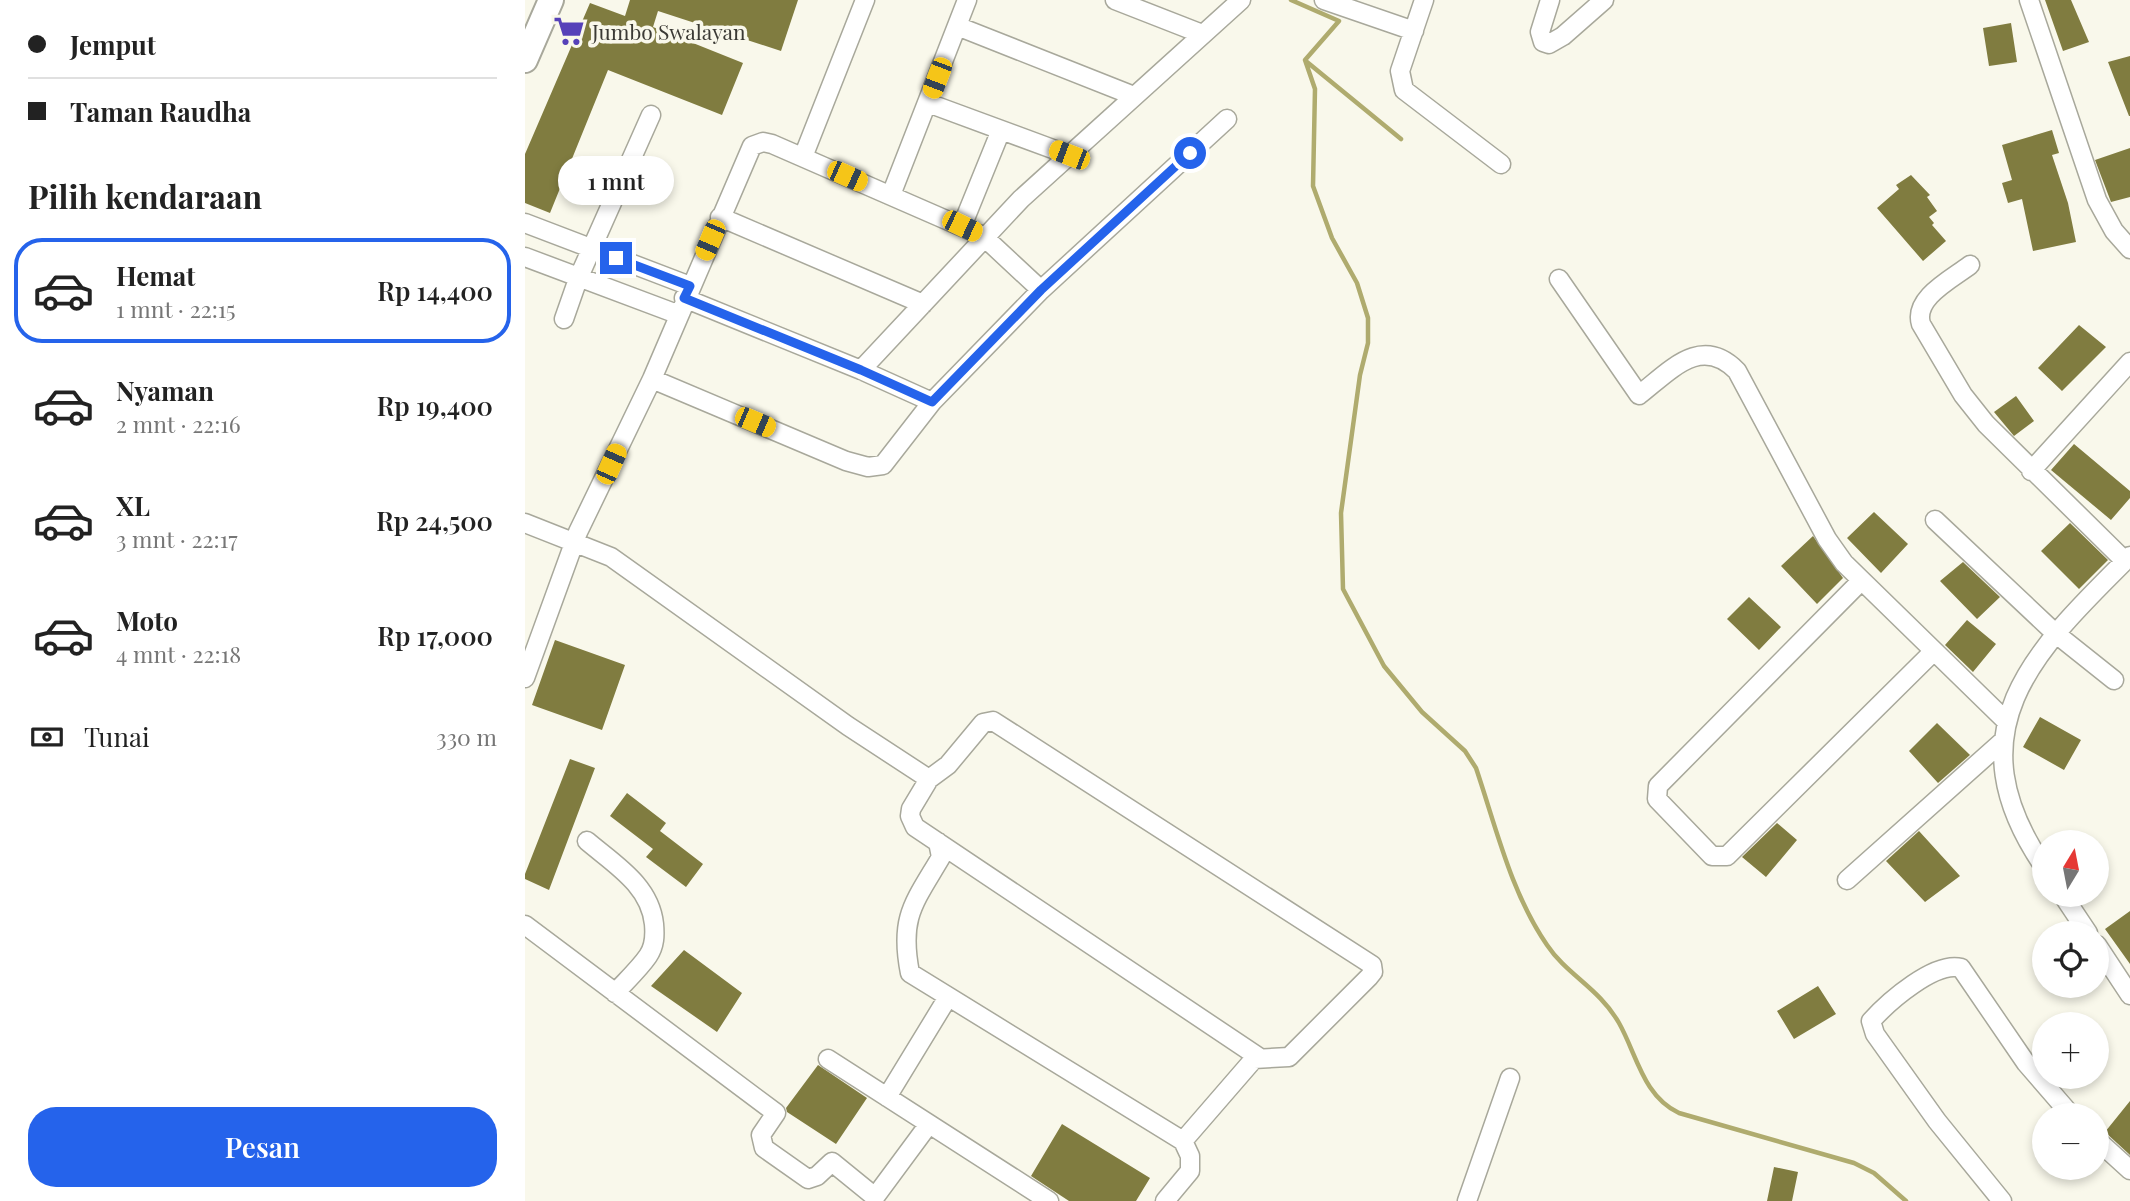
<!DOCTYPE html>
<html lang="id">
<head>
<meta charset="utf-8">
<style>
  body { margin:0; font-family:"Playfair Display",serif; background:#f6f6f6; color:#222; height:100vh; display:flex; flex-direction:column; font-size:26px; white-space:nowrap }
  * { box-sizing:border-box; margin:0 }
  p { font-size:23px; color:#767676 }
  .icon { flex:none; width:38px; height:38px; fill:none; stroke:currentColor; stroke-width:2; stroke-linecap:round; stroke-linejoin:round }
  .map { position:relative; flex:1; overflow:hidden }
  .details { display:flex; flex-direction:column; background:#fff; width:525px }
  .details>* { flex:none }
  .hud { display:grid; align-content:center; height:154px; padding:0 28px; background:#fff }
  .needle { width:46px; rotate:10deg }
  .controls { position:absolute; left:1507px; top:830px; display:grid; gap:14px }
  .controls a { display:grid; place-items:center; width:77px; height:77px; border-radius:50%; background:#fff; box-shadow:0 4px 10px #0003; font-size:35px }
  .end { position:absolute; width:32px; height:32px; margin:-16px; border:9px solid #2563eb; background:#fff; box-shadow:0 0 0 4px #fff }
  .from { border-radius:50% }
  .bubble { position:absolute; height:49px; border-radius:24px; background:#fff; box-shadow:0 4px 10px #0003; font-size:23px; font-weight:600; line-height:49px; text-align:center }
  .car { position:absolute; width:21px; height:42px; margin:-21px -10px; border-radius:9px; box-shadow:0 0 5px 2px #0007; background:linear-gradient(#f5c518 24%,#345 0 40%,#f5c518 0 76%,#345 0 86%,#f5c518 0) }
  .hud b { display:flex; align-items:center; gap:24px; height:66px; font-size:26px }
  .hud b+b { border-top:2px solid #e0e0e0 }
  .hud i { width:18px; height:18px; background:#222 }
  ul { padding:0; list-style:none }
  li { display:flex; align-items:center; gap:21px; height:105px; margin:0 14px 10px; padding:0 14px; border:4px solid transparent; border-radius:28px }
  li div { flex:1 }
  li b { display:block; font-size:26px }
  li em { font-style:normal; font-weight:600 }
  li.current { border-color:#2563eb }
  li>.icon { width:63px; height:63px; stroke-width:1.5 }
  h2 { padding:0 28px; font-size:32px; line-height:84px }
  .pay { display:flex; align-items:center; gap:18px; height:77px; padding:0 28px; font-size:26px }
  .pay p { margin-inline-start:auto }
  .cta { display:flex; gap:14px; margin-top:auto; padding:14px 28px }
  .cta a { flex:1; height:80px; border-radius:28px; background:#2563eb; color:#fff; font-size:28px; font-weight:600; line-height:80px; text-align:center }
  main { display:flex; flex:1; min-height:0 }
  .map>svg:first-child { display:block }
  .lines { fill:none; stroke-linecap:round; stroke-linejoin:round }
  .stream { stroke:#afab6e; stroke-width:4.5 }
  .building { fill:#807c40 }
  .minor-casing { stroke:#a8a89b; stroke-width:21 }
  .secondary-casing { stroke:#a8a89b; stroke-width:28 }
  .minor { stroke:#fff; stroke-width:18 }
  .secondary { stroke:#fff; stroke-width:24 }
  .route { stroke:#2563eb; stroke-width:9 }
  .labels { text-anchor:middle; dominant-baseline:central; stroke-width:7; stroke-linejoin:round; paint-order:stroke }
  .poi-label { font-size:21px; fill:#3b3a35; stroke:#f9f8eb; text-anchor:start }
</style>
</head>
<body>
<main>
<section class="details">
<div class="hud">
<b><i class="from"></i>Jemput</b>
<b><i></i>Taman Raudha</b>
</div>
<h2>Pilih kendaraan</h2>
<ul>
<li class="current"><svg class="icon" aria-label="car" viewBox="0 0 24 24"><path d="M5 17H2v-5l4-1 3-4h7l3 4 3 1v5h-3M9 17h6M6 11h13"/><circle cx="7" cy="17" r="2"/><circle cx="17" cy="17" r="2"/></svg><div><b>Hemat</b><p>1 mnt · 22:15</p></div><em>Rp 14,400</em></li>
<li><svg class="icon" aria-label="car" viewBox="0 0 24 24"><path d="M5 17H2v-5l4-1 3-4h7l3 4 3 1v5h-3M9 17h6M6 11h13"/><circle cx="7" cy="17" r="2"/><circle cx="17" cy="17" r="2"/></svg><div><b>Nyaman</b><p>2 mnt · 22:16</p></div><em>Rp 19,400</em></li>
<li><svg class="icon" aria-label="car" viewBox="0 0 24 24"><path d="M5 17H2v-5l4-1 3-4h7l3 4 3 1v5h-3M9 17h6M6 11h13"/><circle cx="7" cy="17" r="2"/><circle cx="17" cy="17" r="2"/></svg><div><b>XL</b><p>3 mnt · 22:17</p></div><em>Rp 24,500</em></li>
<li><svg class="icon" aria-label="car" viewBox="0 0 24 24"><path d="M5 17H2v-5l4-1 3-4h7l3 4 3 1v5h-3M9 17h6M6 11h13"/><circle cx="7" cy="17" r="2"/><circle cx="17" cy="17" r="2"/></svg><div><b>Moto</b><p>4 mnt · 22:18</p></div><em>Rp 17,000</em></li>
</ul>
<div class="pay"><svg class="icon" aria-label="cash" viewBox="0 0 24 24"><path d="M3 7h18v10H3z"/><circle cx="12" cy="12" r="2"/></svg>Tunai<p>330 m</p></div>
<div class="cta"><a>Pesan</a></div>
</section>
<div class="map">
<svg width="1605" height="1201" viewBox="0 0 1605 1201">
  <rect width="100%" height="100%" fill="#f9f8eb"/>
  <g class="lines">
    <path class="stream" d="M766,0l48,21 -34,39 10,29 -2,97 19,52 25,45 11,35v25l-8,32 -19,138 2,76 41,77 38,46 43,39 11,17c20,59 35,125 71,177 20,30 52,43 72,78 18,32 24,73 60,90l175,50 20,10 32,28
      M782,62l94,77"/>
  </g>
  <path class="building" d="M105,0h168l-17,51 -123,-40 -5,16 90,36 -21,52 -114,-45 -58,143 -25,-10v-49l65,-151 35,13z
    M1520,0h26l18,42 -26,9z
    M1486,23l6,39 -28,4 -6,-38z
    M1605,56v60h-1l-21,-54z
    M1527,130l7,23 -7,2 16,48 8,39 -43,9 -11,-52 -14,4 -6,-20 10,-3 -10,-35z
    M1605,148v49l-19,5 -16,-42z
    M1386,175l19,20 -3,2 10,14 -8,6 5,6 -2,2 14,16 -23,20 -46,-53 22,-19 -3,-4z
    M1554,325l27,22 -44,44 -24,-23z
    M1491,396l18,25 -20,15 -20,-24z
    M1549,444l56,47v7l-19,22 -60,-50z
    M1349,512l34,32 -27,29 -34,-35z
    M1545,523l38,37 -29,29 -38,-38z
    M1288,536l30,42 -26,26 -36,-38z
    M1438,562l37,35 -23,22 -37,-38z
    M1224,597l32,30 -22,23 -32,-31z
    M1442,620l29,24 -23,28 -28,-27z
    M30,640l70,25 -23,65 -70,-25z
    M1515,717l41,23 -17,30 -41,-23z
    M1412,723l33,32 -32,28 -29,-32z
    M45,759l25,9 -46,122 -24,-11v-5z
    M102,793l39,30 -6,8 43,33 -17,23 -40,-30 7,-8 -43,-33z
    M1252,823l20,17 -31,37 -24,-20z
    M1394,831l41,45 -35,26 -39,-41z
    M1605,911v53l-25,-35z
    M159,950l58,43 -25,39 -66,-46z
    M1293,986l18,28 -42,25 -17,-28z
    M293,1065l49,33 -31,46 -49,-32 -1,-4z
    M1605,1101v54l-25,-23z
    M537,1124l88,54 -14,23h-67l-38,-25z
    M1249,1167l24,5 -6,29h-25z"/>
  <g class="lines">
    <g class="minor-casing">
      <path id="minor" d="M590,0l87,34
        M799,0l90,31
        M899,0l-24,71 4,19 97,74
        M1025,0l-10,32 3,10 6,2 14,-8 41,-36
        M1504,0l68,200 17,31 16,18
        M432,26l177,70
        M403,103l141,52
        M278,157l62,-157
        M366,195l76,-195
        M195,217l203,87
        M0,223l165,63
        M437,226l39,-96
        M0,257l152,57
        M1445,265c-18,14 -57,33 -49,59l42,71 23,29 139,137
        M1034,279l80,116c31,-24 62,-61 98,-24l90,168 17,24 162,158
        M159,298l177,72 71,32
        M39,319l14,-40 73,-164
        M336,370l160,-171 220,-199
        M127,379l194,82 22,6 15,-2 49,-63 109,-112 186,-171
        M1506,471l99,-109
        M1410,520l120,113 59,47
        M0,523l86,34 237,169 81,53
        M1336,581l-203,205 -1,13 55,57h15l206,-204
        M0,678l53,-146 74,-153 100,-233 11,-4 9,2 211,92 58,54
        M62,841c27,23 63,44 67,83 1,11 1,22 -6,32 -9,13 -22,25 -33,37
        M413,842l3,15c-27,46 -42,60 -31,116l273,168 7,15v15l-25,30
        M1519,867c-93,-136 -11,-215 86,-311
        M1322,880l157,-140
        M1537,894l26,39
        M0,925l251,188 -15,22 3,13 44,31 9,-3 15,-14 43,35 54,-73
        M1572,945l33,50
        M303,1059l221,142
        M362,1097l61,-100
        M1572,1140l33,30
        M658,1141l71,-82 35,-2 80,-80 4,-5 -1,-7 -379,-244 -10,2 -35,42 -19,14 -18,30 -1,7 5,11 345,231
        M942,1201l43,-123
        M1477,1201l-65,-80 -62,-87 -4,-13c18,-20 64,-60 90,-53l65,95 45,52"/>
    </g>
    <g class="secondary-casing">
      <path id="secondary" d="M0,60l26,-60"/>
    </g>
    <use href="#minor" class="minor"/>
    <use href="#secondary" class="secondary"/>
  </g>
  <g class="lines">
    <path class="route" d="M91,258l74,28 -6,12 177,72 71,32 109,-112 149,-137"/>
  </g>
  <defs>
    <g id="supermarket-bare" transform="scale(2.415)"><path d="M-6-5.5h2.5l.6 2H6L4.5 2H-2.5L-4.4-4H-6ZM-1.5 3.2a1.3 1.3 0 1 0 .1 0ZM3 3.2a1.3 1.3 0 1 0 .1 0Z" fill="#5641b9" stroke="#f9f8eb" stroke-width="2.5" paint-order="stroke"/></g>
  </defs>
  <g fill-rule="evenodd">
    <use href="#supermarket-bare" x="44" y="31"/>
  </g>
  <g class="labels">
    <g class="poi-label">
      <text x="67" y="31">Jumbo Swalayan</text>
    </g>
  </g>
</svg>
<div class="controls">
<a><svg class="needle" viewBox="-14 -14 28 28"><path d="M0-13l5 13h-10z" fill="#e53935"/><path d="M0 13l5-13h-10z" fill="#767676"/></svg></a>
<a><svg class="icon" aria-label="locate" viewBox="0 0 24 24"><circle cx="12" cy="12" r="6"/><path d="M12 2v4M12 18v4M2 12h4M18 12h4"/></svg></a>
<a>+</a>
<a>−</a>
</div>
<i class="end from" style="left:665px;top:153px"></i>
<i class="end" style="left:91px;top:258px"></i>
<div class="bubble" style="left:33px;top:156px;width:116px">1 mnt</div>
<i class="car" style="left:412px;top:78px;rotate:201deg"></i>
<i class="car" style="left:544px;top:155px;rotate:291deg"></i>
<i class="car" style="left:322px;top:176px;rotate:114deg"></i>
<i class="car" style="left:437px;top:226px;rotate:116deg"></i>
<i class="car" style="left:185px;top:240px;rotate:203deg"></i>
<i class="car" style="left:230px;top:422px;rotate:113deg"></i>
<i class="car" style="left:86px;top:464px;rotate:24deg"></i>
</div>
</main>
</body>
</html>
